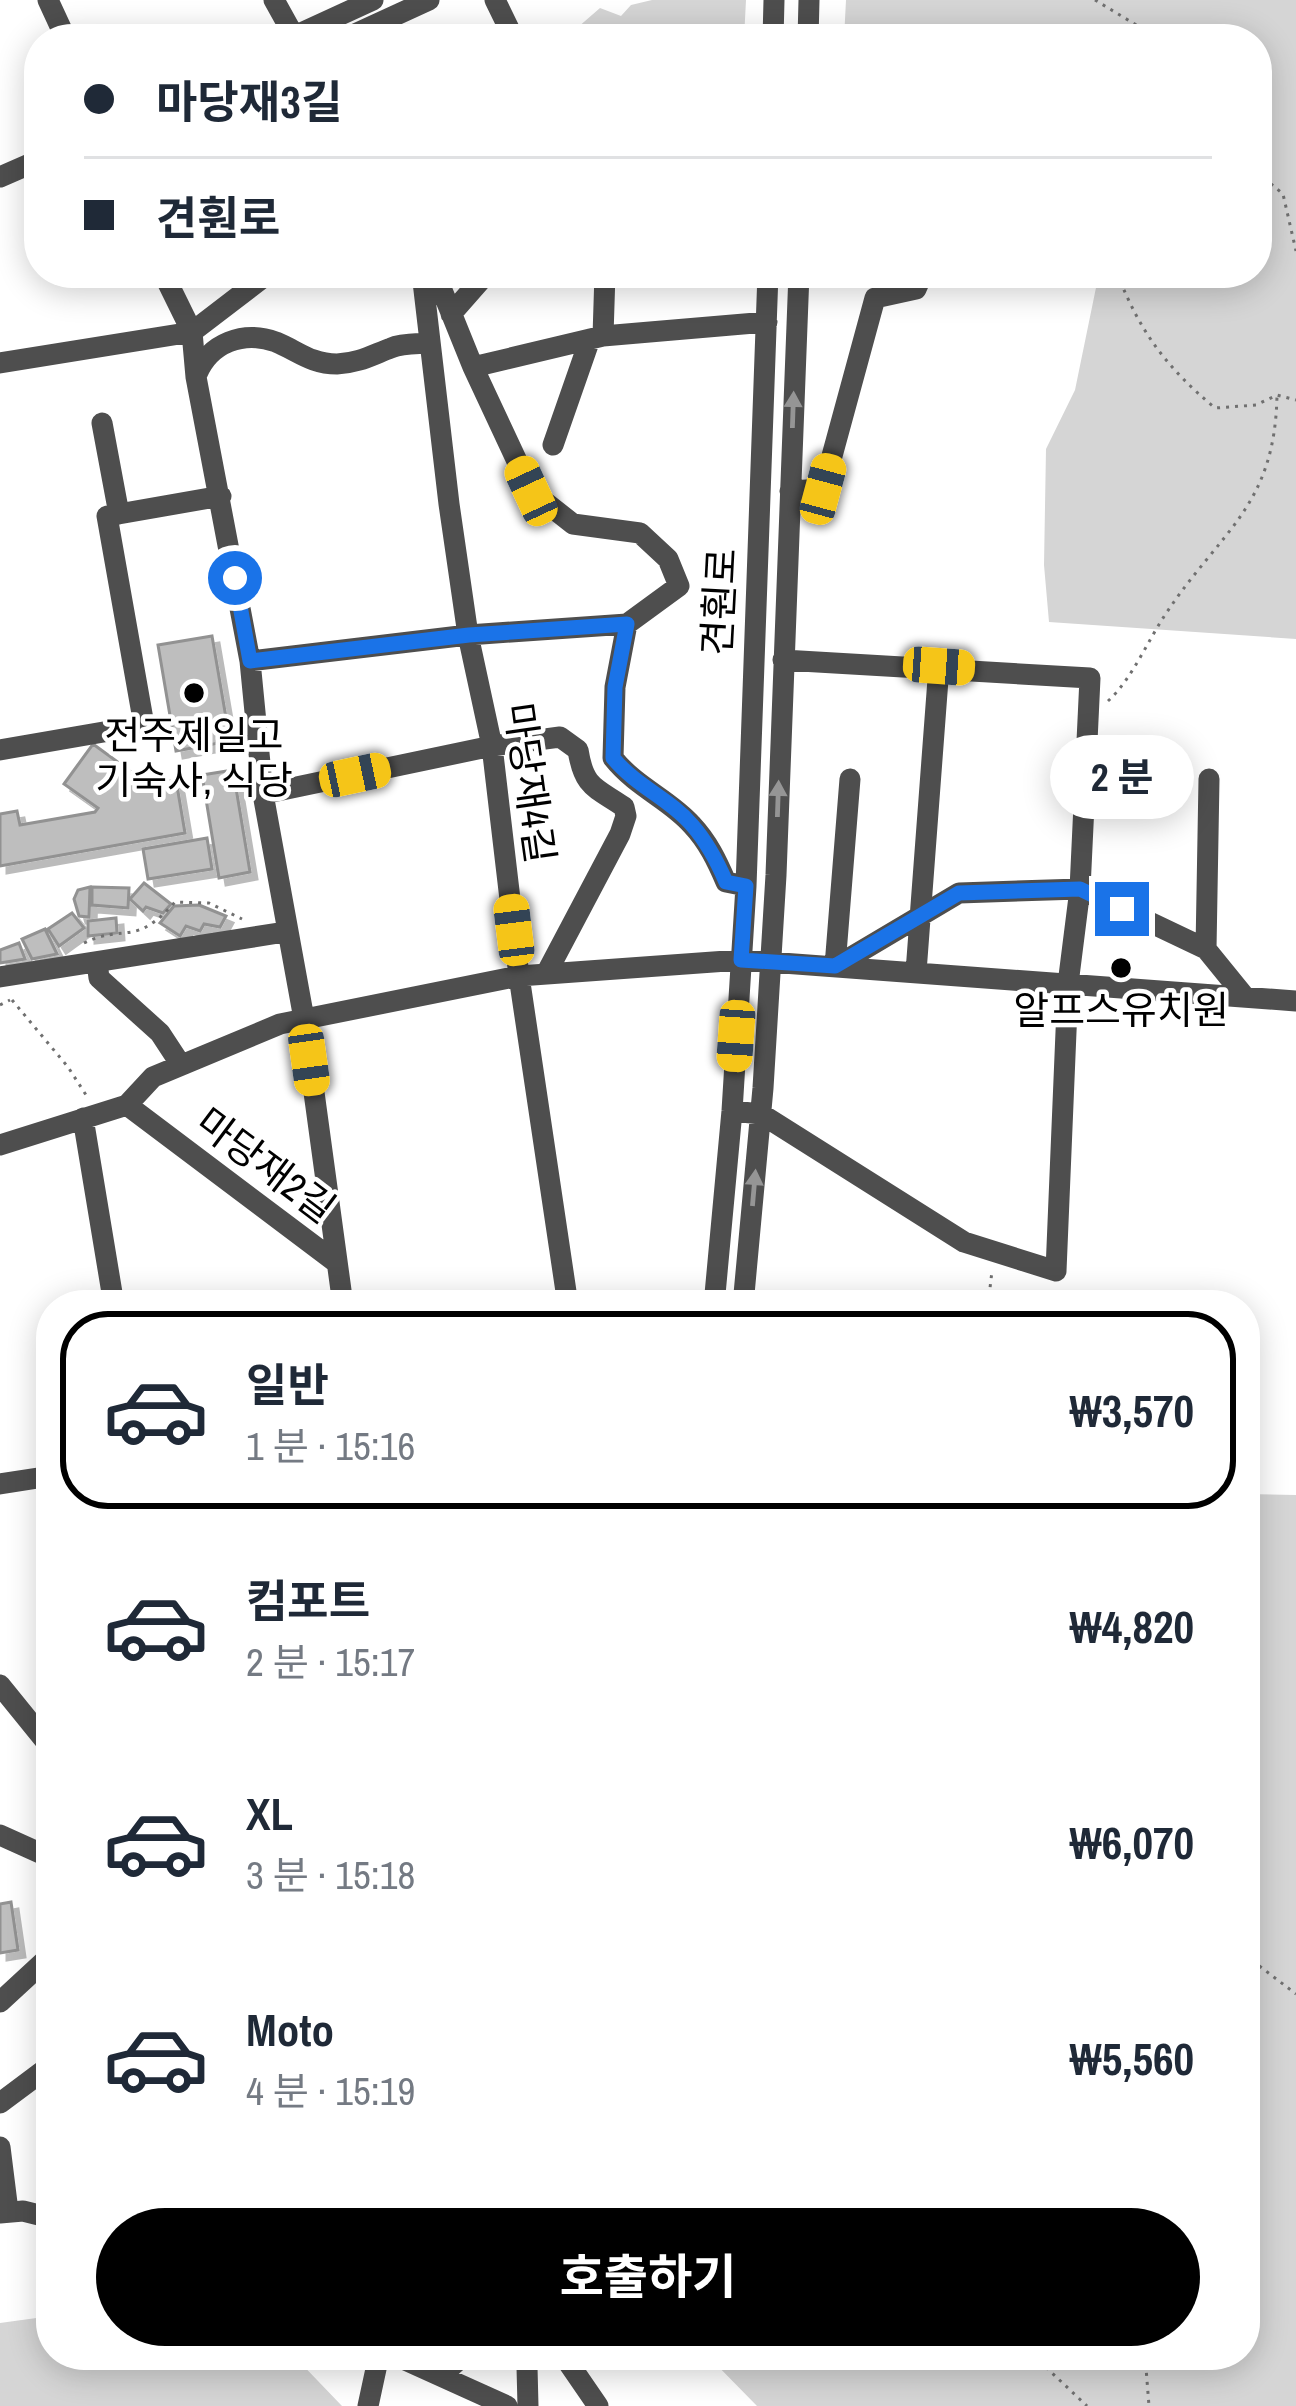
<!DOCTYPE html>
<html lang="ko">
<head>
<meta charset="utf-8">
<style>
  body { margin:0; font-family:"Archivo Narrow","Noto Sans KR",sans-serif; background:#f2f2f3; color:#1f2937; height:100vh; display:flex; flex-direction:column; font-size:45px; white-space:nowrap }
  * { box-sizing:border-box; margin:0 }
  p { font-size:39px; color:#747a83 }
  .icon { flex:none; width:66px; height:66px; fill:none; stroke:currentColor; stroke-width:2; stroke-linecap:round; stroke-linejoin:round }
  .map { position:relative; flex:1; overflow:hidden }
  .details { position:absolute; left:36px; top:1290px; width:1224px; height:1080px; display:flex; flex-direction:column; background:#fff; border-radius:48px; box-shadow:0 6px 30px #0003 }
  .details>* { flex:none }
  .guide { position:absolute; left:24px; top:24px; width:1248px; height:264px; border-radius:48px; box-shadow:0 6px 30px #0003; display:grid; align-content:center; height:264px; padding:0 60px; background:#fff }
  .end { position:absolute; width:54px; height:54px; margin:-27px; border:15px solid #1a73e8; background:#fff; box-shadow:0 0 0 6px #fff }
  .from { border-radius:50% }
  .bubble { position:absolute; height:84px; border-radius:42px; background:#fff; box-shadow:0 6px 30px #0003; font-size:39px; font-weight:700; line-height:84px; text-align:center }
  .car { position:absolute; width:36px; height:72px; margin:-36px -18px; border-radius:15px; box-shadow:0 0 9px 3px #0007; background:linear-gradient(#f5c518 24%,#345 0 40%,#f5c518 0 76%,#345 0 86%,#f5c518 0) }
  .guide b { display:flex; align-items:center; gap:42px; height:114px; font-size:45px }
  .guide b+b { border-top:3px solid #e0e1e3 }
  .guide i { width:30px; height:30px; background:#1f2937 }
  ul { padding:21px 0 0; list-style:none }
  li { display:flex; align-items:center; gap:36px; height:198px; margin:0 24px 18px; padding:0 36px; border:6px solid transparent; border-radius:48px }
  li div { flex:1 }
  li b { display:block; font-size:45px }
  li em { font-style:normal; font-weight:700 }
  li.selected { border-color:#000 }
  li>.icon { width:108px; height:108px; stroke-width:1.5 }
  .primary-button { display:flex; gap:24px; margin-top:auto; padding:24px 60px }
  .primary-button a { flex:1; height:138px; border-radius:72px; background:#000; color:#fff; font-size:48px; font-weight:700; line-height:138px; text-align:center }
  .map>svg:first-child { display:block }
  .green { fill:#d5d5d5 }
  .building { fill:#bebebe; stroke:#929292; stroke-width:3; filter:url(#shadow) }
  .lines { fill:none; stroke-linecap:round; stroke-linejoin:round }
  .path { stroke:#707070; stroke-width:3; stroke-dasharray:3 6; stroke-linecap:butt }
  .minor { stroke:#4e4e4e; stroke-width:21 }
  .oneway { fill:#959595 }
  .route { stroke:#1a73e8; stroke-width:15 }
  .poi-dot { fill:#000; stroke:#fff; stroke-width:4.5 }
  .labels { text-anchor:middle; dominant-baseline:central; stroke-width:9; stroke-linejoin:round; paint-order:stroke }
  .street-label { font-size:39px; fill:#000; stroke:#fff }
  .poi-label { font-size:39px; fill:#000; stroke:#fff }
</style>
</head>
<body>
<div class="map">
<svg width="1296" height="2406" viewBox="0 0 1296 2406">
  <defs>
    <filter id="shadow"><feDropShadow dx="7" dy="7" stdDeviation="0" flood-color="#0004"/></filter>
  </defs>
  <rect width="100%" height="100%" fill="#fff"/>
  <path class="green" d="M652,0h94l-2,39h-161l-6,-11 23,-20 21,8 10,-11z
    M846,0h450v639l-247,-17 -5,-57 2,-116 29,-59 24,-117h158v-234h-413z
    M1245,1494l51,1v911h-539l-50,-51h538z
    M51,2316v39h242l49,51h-342v-83z"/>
  <path class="building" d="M212,636l18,105 -54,10 -18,-106z
    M93,744l37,27 -5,6 14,9 37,-6 9,53 -185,33v-52l17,-3 3,14 75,-13 3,-4 -34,-24z
    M233,770l17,102 -31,6 -17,-103z
    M207,838l5,31 -64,10 -5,-30z
    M144,883l27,21 -8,9 -17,-6 -3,4 -13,-12z
    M90,887l-1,30 -10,-1 -5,-17 4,-9z
    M92,887l37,1 -1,20 -36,-3z
    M199,905l27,11 -6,11 -16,-3 -4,7 -14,-5 -6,10 -20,-13 14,-17z
    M72,913l12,15 -25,18 -11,-17z
    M116,918l1,15 -29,3v-15z
    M45,929l12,25 -25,5 -10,-20z
    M19,943l6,16 -25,4v-13z
    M11,1902l7,48 -18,3v-49z
    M11,1902l7,48 -18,3v-49z"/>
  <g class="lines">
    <path class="path" d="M1095,0l48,29 7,10
      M1135,39l10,-3
      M1257,172l26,22 13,57
      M1117,273c23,59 49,94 98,135l41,-3 21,-10 19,5
      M1108,701c24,-22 39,-59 57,-86 56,-85 110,-108 112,-220
      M84,943c42,-20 50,5 91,-41l34,1 33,16
      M12,1000l56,67 20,31
      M0,1005l10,-5
      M988,1305l4,-34
      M1245,1955l51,39
      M1033,2355l54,51
      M1145,2355l4,51"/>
    <path class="minor" d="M48,0l18,39
      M274,0l20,36
      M495,0l19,39
      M288,39l85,-39
      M344,39l85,-39
      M773,39l1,-39
      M808,39l1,-39
      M0,177l39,-17
      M163,273l29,59 4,45 54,284 13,133 41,225 39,286
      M422,273l27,231 19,131 24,111 27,230 49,329
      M451,314l36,-41
      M603,336l2,-63
      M0,363l192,-31 77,-59
      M473,367l130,-31 164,-14
      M197,374c13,-31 46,-44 79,-32 22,9 35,22 61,22 22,-1 35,-9 54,-16 11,-5 26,-4 38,-5
      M102,423l17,91
      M553,445l37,-106
      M790,491l33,-2 52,-191 41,-9 7,-16
      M627,624l-12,63 -2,71c24,30 56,41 79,67 16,17 25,36 34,57l20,4
      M250,661l218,-26 159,-11 52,-38 -11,-27 -28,-26 -67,-9 -42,-33 -58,-124 -38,-94
      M0,750l144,-25 -37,-209 114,-20
      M1209,779l-3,170 39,48
      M263,794l229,-48 68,-9 18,13c6,38 17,37 46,57l2,9 -6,18 -74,140
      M97,962l2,16 61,55 21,32
      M835,966l15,-187
      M836,966l123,-73 121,-4 126,60
      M916,972l23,-306
      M0,977l285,-45
      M127,1105l210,158
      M732,1111l29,3 203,128 92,29 12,-287 12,-95 10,-211 -307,-18
      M83,1118l31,187
      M0,1145l127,-40 26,-28 127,-53 239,-48 222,-16 555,41
      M714,1305l18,-194 14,-225 22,-613
      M743,1305l20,-217 13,-213 23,-602
      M0,1484l51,-8
      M0,1685l51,63
      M0,1835l51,23
      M0,2002l51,-47
      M46,2070l5,37
      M0,2103l51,-38
      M0,2147l8,64
      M0,2213l23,-2 28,7
      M394,2355l113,51
      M522,2355l5,12 1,39
      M563,2355l35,51
      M442,2375l22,-20
      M368,2406l11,-51"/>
  </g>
  <defs><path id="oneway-solid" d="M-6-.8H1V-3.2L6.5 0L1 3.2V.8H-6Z" transform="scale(3)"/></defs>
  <g class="oneway">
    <use href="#oneway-solid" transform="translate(793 410) rotate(-88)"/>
    <use href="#oneway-solid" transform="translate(778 799) rotate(-88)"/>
    <use href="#oneway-solid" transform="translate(754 1188) rotate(-85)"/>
  </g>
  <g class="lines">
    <path class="route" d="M235,578l15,83 219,-26 158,-11 -12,63 -2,71c24,29 57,41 79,67 15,17 25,36 34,57l20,4 -5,74 94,6 124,-73 121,-4 42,20"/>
  </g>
  <g class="poi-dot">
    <circle cx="194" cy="693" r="12"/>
    <circle cx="1121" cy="968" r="12"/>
  </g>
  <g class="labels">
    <g class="street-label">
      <text transform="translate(719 602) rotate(-87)">견훤로</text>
      <text transform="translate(530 783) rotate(82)">마당재4길</text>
      <text transform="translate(266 1165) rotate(37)">마당재2길</text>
    </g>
    <g class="poi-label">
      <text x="194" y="735">전주제일고<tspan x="194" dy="45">기숙사, 식당</tspan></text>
      <text x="1121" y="1010">알프스유치원</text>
    </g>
  </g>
</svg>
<i class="end from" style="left:235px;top:578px"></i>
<i class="end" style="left:1122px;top:909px"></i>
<div class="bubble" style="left:1050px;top:735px;width:144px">2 분</div>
<i class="car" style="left:823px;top:489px;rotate:15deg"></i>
<i class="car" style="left:531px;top:491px;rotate:335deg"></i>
<i class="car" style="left:939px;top:666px;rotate:94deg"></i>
<i class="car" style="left:355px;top:775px;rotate:78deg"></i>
<i class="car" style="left:514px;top:930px;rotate:353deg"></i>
<i class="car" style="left:736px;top:1036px;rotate:184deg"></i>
<i class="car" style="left:309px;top:1060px;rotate:172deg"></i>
<div class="guide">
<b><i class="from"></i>마당재3길</b>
<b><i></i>견훤로</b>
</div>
<section class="details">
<ul>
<li class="selected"><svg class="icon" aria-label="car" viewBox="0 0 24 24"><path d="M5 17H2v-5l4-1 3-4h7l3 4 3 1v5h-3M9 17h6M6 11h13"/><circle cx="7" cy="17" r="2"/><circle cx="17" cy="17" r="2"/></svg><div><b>일반</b><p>1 분 · 15:16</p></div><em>₩3,570</em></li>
<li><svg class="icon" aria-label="car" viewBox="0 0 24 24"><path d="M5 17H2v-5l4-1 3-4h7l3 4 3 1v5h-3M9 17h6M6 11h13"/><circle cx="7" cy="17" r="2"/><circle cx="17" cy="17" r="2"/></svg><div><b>컴포트</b><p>2 분 · 15:17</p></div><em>₩4,820</em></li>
<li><svg class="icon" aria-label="car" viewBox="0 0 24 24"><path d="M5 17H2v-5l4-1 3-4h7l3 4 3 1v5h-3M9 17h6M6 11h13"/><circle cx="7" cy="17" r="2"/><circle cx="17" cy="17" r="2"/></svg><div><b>XL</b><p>3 분 · 15:18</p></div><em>₩6,070</em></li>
<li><svg class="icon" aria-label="car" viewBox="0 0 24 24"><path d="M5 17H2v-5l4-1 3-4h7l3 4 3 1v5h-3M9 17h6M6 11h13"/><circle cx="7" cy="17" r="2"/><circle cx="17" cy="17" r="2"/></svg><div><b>Moto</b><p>4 분 · 15:19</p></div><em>₩5,560</em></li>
</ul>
<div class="primary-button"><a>호출하기</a></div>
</section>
</div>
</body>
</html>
